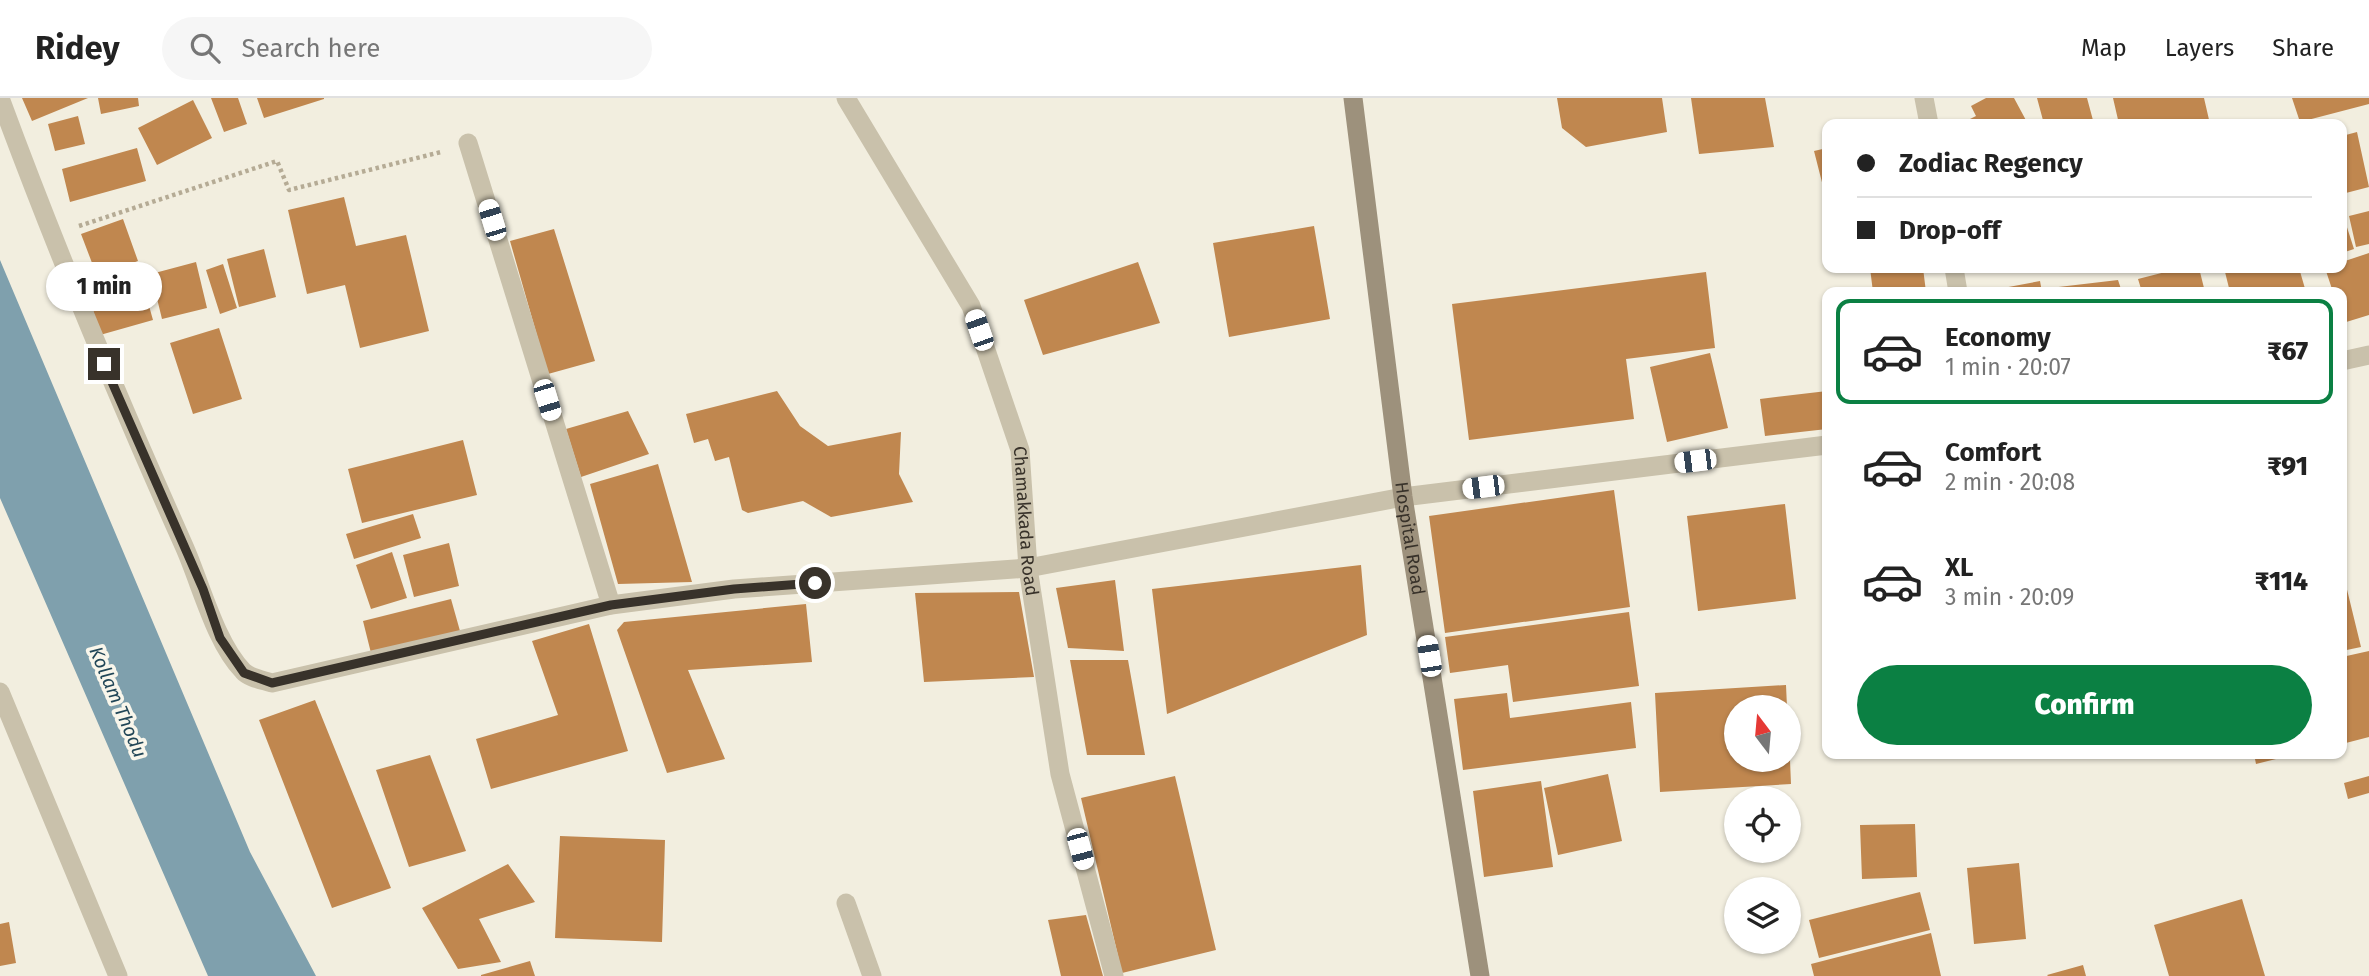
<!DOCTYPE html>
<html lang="en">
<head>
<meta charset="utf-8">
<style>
  body { margin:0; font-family:"Fira Sans",sans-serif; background:#f6f6f6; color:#222; height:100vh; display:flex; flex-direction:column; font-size:26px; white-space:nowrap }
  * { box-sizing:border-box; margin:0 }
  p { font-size:23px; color:#767676 }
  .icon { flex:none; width:38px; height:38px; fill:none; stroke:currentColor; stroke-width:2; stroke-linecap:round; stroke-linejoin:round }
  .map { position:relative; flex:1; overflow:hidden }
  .drawer { position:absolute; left:1822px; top:189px; width:525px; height:472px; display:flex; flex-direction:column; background:#fff; border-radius:14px; box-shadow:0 2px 5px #0004 }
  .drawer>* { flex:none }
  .guide { position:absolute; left:1822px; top:21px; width:525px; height:154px; border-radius:14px; box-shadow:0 2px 5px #0004; display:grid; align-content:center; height:154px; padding:0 35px; background:#fff }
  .needle { width:46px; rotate:344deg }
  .fabs { position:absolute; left:1724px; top:597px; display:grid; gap:14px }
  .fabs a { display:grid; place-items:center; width:77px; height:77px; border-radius:50%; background:#fff; box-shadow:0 2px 5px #0004; font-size:35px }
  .end { position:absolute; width:32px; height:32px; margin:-16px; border:9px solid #38322a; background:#fff; box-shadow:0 0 0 4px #fff }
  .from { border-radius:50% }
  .bubble { position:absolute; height:49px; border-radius:24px; background:#fff; box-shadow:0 2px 5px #0004; font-size:23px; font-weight:800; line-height:49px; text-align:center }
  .car { position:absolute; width:21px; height:42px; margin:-21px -10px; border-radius:9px; box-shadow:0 0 5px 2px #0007; background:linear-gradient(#fff 24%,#345 0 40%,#fff 0 76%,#345 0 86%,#fff 0) }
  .guide b { display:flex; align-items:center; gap:24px; height:66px; font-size:26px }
  .guide b+b { border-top:2px solid #e0e0e0 }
  .guide i { width:18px; height:18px; background:#222 }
  ul { padding:12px 0 0; list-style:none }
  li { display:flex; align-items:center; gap:21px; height:105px; margin:0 14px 10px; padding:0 21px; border:4px solid transparent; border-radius:14px }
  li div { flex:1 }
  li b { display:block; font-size:26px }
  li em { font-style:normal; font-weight:800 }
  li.selected { border-color:#0b8043 }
  li>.icon { width:63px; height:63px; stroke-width:1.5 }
  .cta { display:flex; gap:14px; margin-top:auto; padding:14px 35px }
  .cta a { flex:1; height:80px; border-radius:42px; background:#0b8043; color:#fff; font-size:28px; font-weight:800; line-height:80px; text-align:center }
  header { display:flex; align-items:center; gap:42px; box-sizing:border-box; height:98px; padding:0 35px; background:#fff; border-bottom:2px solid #e0e0e0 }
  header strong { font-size:33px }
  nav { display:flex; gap:38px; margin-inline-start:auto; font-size:24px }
  .search { width:490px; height:63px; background:#f6f6f6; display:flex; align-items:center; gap:18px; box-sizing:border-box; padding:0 24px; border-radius:38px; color:#767676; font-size:26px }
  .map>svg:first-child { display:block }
  .water { fill:#7fa0ad }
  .building { fill:#c0874f }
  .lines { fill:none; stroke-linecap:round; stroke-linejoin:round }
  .path { stroke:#b5ab95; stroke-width:4.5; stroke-dasharray:3.5 3.5; stroke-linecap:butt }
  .minor { stroke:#c9c1ab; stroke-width:19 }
  .tertiary { stroke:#c9c1ab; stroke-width:19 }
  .secondary { stroke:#9d917c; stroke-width:19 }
  .route { stroke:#38322a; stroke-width:9 }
  .labels { text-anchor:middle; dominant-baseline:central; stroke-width:7; stroke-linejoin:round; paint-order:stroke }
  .street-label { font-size:18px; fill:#38322a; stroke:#f9f6eb }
  .water-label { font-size:19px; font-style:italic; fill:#214657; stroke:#f9f6eb }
</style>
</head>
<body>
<header>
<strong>Ridey</strong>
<div class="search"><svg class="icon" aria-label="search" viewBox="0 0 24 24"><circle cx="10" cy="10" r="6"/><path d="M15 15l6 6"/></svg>Search here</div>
<nav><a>Map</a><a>Layers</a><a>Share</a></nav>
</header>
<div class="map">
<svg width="2369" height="878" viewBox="0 0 2369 878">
  <rect width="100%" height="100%" fill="#f2eedf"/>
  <path class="water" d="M0,162l250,592 66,124h-108l-208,-478z"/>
  <path class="building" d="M22,0h66l-56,23z
    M98,0h40l1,8 -38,8z
    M211,0h27l9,26 -23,8z
    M257,0h67v1l-60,19z
    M1557,0h105l5,34 -81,15 -24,-19z
    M1691,0h74l9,49 -75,7z
    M1986,0h28l14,26h-68l16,-8 -5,-10z
    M2037,0h50l7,26h-50z
    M2113,0h91l6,26h-91z
    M2292,0h77v6l-69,18z
    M193,2l19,38 -55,27 -19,-37z
    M78,18l7,28 -30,7 -7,-27z
    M2357,34l12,55 -27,7v-58z
    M137,50l9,33 -76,21 -8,-33z
    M1827,50v50h-1l-12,-47z
    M344,99l12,49 50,-11 23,96 -69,17 -15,-63 -38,9 -19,-84z
    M2369,113v33l-13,3 -7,-31z
    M2342,120h2l10,31 -12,4z
    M123,121l15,42 -41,15 -16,-42z
    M1314,128l16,93 -101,18 -16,-94z
    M554,131l41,132 -47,13 -38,-133z
    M264,151l12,48 -37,10 -12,-48z
    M2369,155v62l-26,8 -1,-31h-9l-8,-24h17v-6z
    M196,164l11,46 -45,11 -11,-45z
    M1138,164l22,61 -117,32 -19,-55z
    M223,166l14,44 -17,6 -14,-44z
    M1870,170h53l3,24h-53z
    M2181,170h18l6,24h-63l-4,-13z
    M2224,170h75l7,24h-76z
    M1706,174l9,76 -89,11 8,60 -165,21 -17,-136z
    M140,176l13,46 -53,15 -13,-46z
    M2118,182l4,12h-71l-1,-4z
    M2040,183l2,11h-55v-1z
    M219,230l23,71 -49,15 -23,-71z
    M1710,255l18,75 -61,14 -17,-75z
    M777,293l23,35 28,20 73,-14 -2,42 14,28 -82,15 -28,-16 -55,12 -6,-3 -13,-53 -14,4 -7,-22 -14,4 -8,-29z
    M1827,293v38l-62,7 -5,-37z
    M628,313l21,43 -68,23 -15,-48z
    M463,342l14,55 -115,28 -14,-54z
    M658,366l34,118 -74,2 -28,-100z
    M1614,392l16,117 -185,26 -16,-117z
    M1785,406l11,95 -98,12 -11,-95z
    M413,416l8,24 -67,21 -8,-25z
    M449,445l10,43 -45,11 -11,-42z
    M392,454l15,46 -36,11 -15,-44z
    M1361,467l6,70 -200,79 -15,-125z
    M2342,471l19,78 -19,4z
    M1115,482l9,71 -56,-3 -12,-60z
    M1019,494l15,85 -110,5 -9,-89z
    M451,501l9,32 -89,22 -8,-32z
    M806,506l6,58 -124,8 37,89 -58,14 -50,-143 7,-8z
    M1629,514l10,74 -126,16 -5,-37 -58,8 -5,-36z
    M589,526l39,127 -137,38 -15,-50 82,-24 -26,-74z
    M2369,553v86l-27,7v-87z
    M1070,562h58l17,95h-58z
    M1786,587l1,22h-51v53h54l1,24 -131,8 -5,-99z
    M1507,595l3,25 121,-16 5,46 -173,22 -9,-71z
    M315,602l76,188 -59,20 -73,-188z
    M2254,656h38v1l-36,9z
    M430,657l36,96 -57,16 -33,-97z
    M1608,676l14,67 -64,14 -14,-67z
    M1175,678l41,174 -94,23 -41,-175z
    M2369,678v17l-21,6 -4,-16z
    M1541,683l12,86 -69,10 -11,-86z
    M1915,726l2,53 -55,2 -2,-54z
    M560,738l105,4 -3,102 -107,-4z
    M2019,765l7,76 -52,5 -7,-76z
    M508,766l27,38 -56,17 22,43 -43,7 -36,-61z
    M1920,794l10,38 -111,28 -10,-38z
    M2242,801l23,77h-96l-15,-51z
    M1086,817l17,61h-42l-13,-56z
    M9,824l7,41 -16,3v-42z
    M1931,835l10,43h-127l-3,-12z
    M530,863l5,15h-54v-1z
    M2083,867l3,11h-38l-1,-1z"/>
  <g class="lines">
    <path class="path" d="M79,128l198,-65 12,29 152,-38"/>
    <g class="minor">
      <path d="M0,0c56,152 118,300 184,448 17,38 31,96 59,125 6,7 20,9 29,12l339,-78 123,-16 294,-21 375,-71"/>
      <path id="s1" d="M846,0l125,208 49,144 8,118 32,206 54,202"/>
      <path d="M1924,0l5,26"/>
      <path d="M468,45l143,462"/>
      <path d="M1954,170l4,24"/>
      <path d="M0,594l118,284"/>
      <path d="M846,805l26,73"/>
    </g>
    <path class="tertiary" d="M2342,263l27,-6
      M1403,399l424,-52"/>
    <path class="secondary" id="s2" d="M1353,0l50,399 77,479"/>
  </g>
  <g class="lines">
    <path class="route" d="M104,266l99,225 17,49 24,35 28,10 339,-78 123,-16 81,-6"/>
  </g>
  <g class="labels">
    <g class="street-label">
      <text stroke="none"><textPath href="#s1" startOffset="466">Chamakkada Road</textPath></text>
      <text stroke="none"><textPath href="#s2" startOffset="444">Hospital Road</textPath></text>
    </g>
    <g class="water-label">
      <text transform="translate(118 604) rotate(67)">Kollam Thodu</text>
    </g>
  </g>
</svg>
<div class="fabs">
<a><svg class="needle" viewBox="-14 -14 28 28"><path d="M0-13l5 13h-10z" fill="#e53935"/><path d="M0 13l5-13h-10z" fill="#767676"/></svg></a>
<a><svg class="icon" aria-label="locate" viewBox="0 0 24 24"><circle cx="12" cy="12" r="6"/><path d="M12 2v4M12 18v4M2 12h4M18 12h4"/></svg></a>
<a><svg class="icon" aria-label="layers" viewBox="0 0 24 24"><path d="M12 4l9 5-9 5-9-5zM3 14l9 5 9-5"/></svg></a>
</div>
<i class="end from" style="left:815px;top:485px"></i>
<i class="end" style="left:104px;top:266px"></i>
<div class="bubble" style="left:46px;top:164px;width:116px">1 min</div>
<i class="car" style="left:492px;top:122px;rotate:343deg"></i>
<i class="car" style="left:979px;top:232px;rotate:341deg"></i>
<i class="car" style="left:547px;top:302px;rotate:163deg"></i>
<i class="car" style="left:1695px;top:363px;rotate:263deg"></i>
<i class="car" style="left:1483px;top:389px;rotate:263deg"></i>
<i class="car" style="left:1429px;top:558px;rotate:351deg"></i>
<i class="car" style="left:1080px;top:751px;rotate:165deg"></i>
<div class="guide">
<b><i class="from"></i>Zodiac Regency</b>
<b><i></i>Drop-off</b>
</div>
<section class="drawer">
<ul>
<li class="selected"><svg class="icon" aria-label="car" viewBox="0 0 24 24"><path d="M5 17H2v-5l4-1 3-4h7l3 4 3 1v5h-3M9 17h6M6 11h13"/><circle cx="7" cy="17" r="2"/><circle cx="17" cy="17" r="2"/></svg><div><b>Economy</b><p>1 min · 20:07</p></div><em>₹67</em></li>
<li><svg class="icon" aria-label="car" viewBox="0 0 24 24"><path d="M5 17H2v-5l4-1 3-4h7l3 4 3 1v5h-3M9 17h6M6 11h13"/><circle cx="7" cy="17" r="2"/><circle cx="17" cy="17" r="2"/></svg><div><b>Comfort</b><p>2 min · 20:08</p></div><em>₹91</em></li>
<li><svg class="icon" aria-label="car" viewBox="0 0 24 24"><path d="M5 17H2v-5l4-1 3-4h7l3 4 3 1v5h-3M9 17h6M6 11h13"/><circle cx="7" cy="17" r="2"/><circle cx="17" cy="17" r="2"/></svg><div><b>XL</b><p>3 min · 20:09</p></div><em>₹114</em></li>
</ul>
<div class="cta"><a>Confirm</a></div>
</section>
</div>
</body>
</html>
